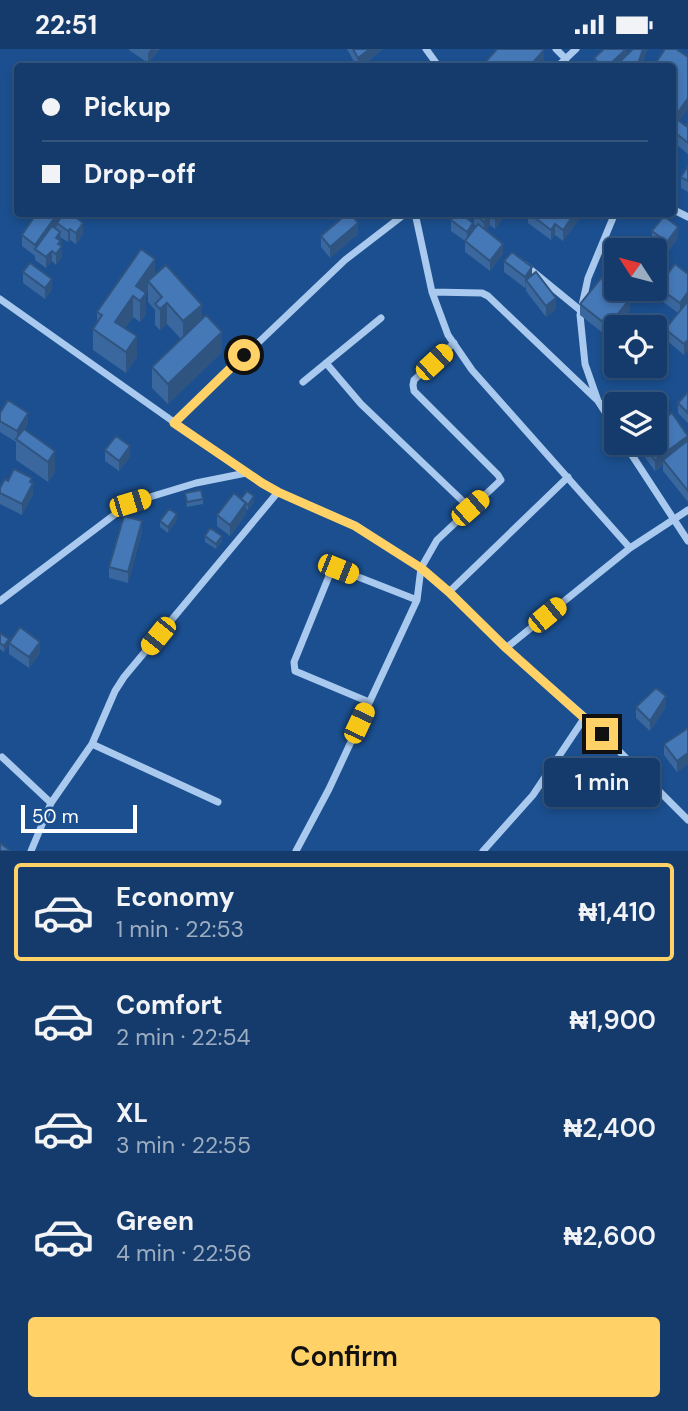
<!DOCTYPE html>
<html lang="en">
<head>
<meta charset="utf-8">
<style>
  body { margin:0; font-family:"DM Sans",sans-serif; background:#1d4271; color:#f1f3f6; height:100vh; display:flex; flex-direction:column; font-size:26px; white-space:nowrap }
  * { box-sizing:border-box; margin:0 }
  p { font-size:23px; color:#9dadc1 }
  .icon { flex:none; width:38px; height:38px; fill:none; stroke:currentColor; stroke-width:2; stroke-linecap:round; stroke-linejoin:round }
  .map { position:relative; height:802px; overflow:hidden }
  .drawer { display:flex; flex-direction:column; background:#143b6b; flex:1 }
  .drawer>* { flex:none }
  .top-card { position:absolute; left:14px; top:14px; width:662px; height:154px; border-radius:7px; box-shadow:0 4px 10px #0003,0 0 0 2px #33557e; display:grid; align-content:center; height:154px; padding:0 28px; background:#143b6b }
  .needle { width:46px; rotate:306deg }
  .controls { position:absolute; left:604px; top:189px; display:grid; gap:14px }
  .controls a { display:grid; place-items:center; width:63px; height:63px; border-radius:7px; background:#143b6b; box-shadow:0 4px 10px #0003,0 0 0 2px #33557e; font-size:35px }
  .scale { position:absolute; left:21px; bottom:18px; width:116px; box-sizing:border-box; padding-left:7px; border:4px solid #fff; border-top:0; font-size:19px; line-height:24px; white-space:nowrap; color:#fff; -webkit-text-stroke:5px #1b4f8f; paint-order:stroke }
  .end { position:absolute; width:32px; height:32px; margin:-16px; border:9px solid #ffd166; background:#111; box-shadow:0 0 0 4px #111 }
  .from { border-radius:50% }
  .bubble { position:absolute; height:49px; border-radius:7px; background:#143b6b; box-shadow:0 4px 10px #0003,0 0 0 2px #33557e; font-size:23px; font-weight:600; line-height:49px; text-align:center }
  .car { position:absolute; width:21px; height:42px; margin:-21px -10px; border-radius:9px; box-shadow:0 0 5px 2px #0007; background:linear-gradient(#f5c518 24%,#345 0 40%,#f5c518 0 76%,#345 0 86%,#f5c518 0) }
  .top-card b { display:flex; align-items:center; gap:24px; height:66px; font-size:26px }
  .top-card b+b { border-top:2px solid #33557e }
  .top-card i { width:18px; height:18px; background:#f1f3f6 }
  ul { padding:12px 0 0; list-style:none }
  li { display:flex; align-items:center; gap:21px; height:98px; margin:0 14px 10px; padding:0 14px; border:4px solid transparent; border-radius:7px }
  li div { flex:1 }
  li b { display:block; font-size:26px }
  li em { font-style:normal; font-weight:600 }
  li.selected { border-color:#ffd166 }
  li>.icon { width:63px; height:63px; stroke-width:1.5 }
  .cta { display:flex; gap:14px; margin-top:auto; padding:14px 28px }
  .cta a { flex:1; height:80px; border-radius:7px; background:#ffd166; color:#111; font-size:28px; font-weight:600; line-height:80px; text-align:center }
  .status { display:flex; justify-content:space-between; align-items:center; height:49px; padding:0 35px; background:#143b6b; direction:ltr }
  .status svg { height:19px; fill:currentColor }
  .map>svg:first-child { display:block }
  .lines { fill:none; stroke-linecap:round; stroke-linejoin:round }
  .street { stroke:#a9c9ee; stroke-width:7 }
  .wall { fill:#3a679d }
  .shaded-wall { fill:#305480 }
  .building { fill:#4478b7; stroke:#305480; stroke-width:2 }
  .route { stroke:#ffd166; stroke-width:9 }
</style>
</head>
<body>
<div class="status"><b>22:51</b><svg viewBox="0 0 49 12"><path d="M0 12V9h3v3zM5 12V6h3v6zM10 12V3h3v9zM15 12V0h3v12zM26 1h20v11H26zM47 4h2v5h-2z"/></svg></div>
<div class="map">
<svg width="688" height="802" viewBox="0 0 688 802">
  <rect width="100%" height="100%" fill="#1b4f8f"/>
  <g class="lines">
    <path class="street" d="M426,0l13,18
      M556,0l10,10
      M557,18l19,-18
      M672,160l16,8
      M415,164l17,79 16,43 24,35 158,178
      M615,164l-27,65 -8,37 5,49 13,37 18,28
      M525,216l55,45
      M432,243l50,1 6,3 108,103
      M0,250l246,174
      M326,314l35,41 109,104
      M303,333l78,-64
      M174,374l171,-163 61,-47
      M624,394l64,98
      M449,543l119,-115
      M0,552l130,-98 66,-20 50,-10 32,19 77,33 66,43 28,24 57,56 79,69 103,103
      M506,599l124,-100 58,-38
      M369,653l-74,-31 -1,-9 35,-86 9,-7 79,31
      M92,695l126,58
      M2,708l49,46
      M31,802l20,-48 41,-59 23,-53 9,-14 154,-185
      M296,802l33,-62 88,-189 4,-32 16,-28 64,-60 -3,-5 -84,-84 -1,-6 1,-5 40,-37
      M483,802l50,-56 52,-78"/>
  </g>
  <path class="wall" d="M129,0h30v1l-11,13 -19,-13z
    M347,0h36l-22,18h-4z
    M627,0v6l6,-6h14l-6,18h-47v-9z
    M672,18l8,54 6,5 2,-3v31l-16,-13z
    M688,117v26l-7,-4v-11z
    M59,164v7l22,1 2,13 -7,10 -6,-4 -2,2 -8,-5 2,20 -6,8 -4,-4 -6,7 -11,-8v-4l-13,-10v-11z
    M461,164h10l-4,5 6,12 3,-4 -2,-1v-12h33l-12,16 -5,-4 -4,5 17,24 -13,17 -25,-19v-11l-14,-10v-11z
    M528,164h51v6l-16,22 -8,-6 -4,5 -23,-17z
    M652,182l26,7 -11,15 -15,-11z
    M358,185l-28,24 -9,-11v-11z
    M504,212l28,14 24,34 -10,8 -20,-26v-4l-1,1 -21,-16z
    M23,223l29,18 -7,9 -22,-16z
    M155,225l47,45 20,33 -54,52 -16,-16v-21l29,-28 -14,-15 -7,6 -5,-5v-15l-7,-8v-12l-2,3v21l-6,8 -7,-5 -8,11 12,29 -11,16 -33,-23v-21l4,-5v-12z
    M688,225l-4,81 -19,-16v-10l13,-16 -20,-15v-11z
    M580,255l50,6 -22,27 -28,-22z
    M688,343v31l-10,-10v-10z
    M0,364l28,10 -3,6 30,43 -7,10 -32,-22v-18l-16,-10z
    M688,386v67l-25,-31v-6l-8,6 -17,-23v-5h16z
    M105,401l25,7 -11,14 -14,-10z
    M8,432l24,2 1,11 -11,21 -22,-11v-16z
    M185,444l18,6v5l-16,3z
    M241,450l13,3 -6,8 -2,-1v5l-16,22 -13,-10v-11z
    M177,471l-9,13 -8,-6v-6z
    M142,483l-14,51 -19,-5v-11z
    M205,487l17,5 -6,8 -11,-7z
    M0,584l9,10 31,10 -11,15 -20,-14v-9l-5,7 -4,-3z
    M636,658h30l-16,24 -14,-13z
    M688,679v36l-11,8 -13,-17v-11z"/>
  <path class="shaded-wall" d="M151,0l8,1 -11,13v-10z
    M370,0h13l-22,18h-3v-9z
    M626,0h1v10l-8,8h-12z
    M643,0h4l-6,18h-4z
    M544,1v11l-5,6h-10z
    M688,49v11l-15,22 -1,-1v-9z
    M58,164l1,10h-2v3l-19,25 -3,-2v7v-11z
    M499,164h8l-12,16v-11z
    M575,164h4v6l-16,22v-11z
    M490,165v11l-6,7v-10z
    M83,174v11l-7,10v-11z
    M358,174v11l-28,24v-11z
    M473,174v10l-6,10v-11z
    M555,175v11l-4,5v-10z
    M678,178v11l-11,15v-11z
    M70,180v11l-2,2v-11z
    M60,183l2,25 -6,8v-27z
    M503,195v10l-13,17v-10z
    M52,202v10l-6,7v-11z
    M155,210v20l-7,2v9l-2,3v21l-6,8v-21l-4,-15z
    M532,218v11l-6,2 -1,8v-11z
    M52,230v11l-7,9v-11z
    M688,243v11l-8,11v-11z
    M133,247v21l-18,25v-20z
    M556,249v11l-10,8v-11z
    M630,250v11l-22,27v-11z
    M167,254v21l-7,6v-21z
    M202,256v20l-19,17v-21z
    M222,283v20l-54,52v-20z
    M137,287v21l-11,16v-21z
    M688,291v11l-4,4v-11z
    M28,364v10l-10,17h-1v-9z
    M688,387v11l-25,13v5l-8,6v-11z
    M130,397v11l-11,14v-10z
    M55,402v21l-7,10v-20z
    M32,429l1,16 -11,21v-11z
    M254,447v6l-6,8v-5z
    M246,454v11l-16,22v-11z
    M177,465v6l-9,13v-6z
    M142,472v11l-14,51v-11z
    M222,487v5l-6,8v-5z
    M9,590v6l-5,7v-6z
    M40,593v11l-11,15v-11z
    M666,647v11l-16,24v-10z
    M688,704v11l-11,8v-11z"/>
  <path class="building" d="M353,0h17l-12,9z
    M497,0h46l1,1 -15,17h-48z
    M604,0h22l-19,18h-5l-8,-9z
    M633,0h10l-6,18h-23z
    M665,0h11l12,8v41l-16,23v-54h-19z
    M678,71l8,6 2,-3v20l-16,-13v-3z
    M688,117v15l-7,-4z
    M37,164h21l-23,32 -13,-10z
    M64,164l17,1 -3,5 5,4 -7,10 -6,-4 -2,2 -11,-8z
    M348,164h2l8,10 -28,24 -9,-11z
    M455,164h5l13,10 -6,9 -16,-12z
    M474,164h25l-4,5 -5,-4 -6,8z
    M529,164h46l-12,17 -8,-6 -4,6z
    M664,167l14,11 -11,15 -15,-11z
    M478,175l25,20 -13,17 -25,-20z
    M52,177l8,6 -4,6 5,3 -3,3 4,2 -6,8 -4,-3 -6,6 -11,-8z
    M141,200l14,10 -19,27 10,7 -6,8 -7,-5 -18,26 22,14 -11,16 -33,-23 9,-14 -5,-3z
    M512,203l20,15 -7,10 -21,-16z
    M30,214l22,16 -7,9 -22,-16z
    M675,215l13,10v18l-8,11 -22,-16z
    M166,216l36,40 -19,16 -16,-18 -7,6 -5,-5 7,-7 -14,-16z
    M536,223l20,26 -10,8 -20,-26z
    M602,228l28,22 -22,27 -28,-22z
    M688,252v39l-4,4 -19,-15z
    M206,266l16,17 -54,52 -16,-17z
    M688,343v21l-10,-10z
    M8,351l20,13 -11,18 -17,-10v-8z
    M672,364l16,23 -33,24 -13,-17h12v-18z
    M24,380l31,22 -7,11 -32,-23z
    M116,387l14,10 -11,15 -14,-11z
    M687,392l1,2v48l-25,-31z
    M14,420l18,9 -2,4 3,1 -11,21 -22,-11v-5l5,-9 3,2z
    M201,441l2,9 -16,3 -2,-9z
    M247,442l7,5 -6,9 -7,-6z
    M234,444l12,10 -16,22 -13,-10z
    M169,460l8,5 -9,13 -8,-6z
    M124,467l18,5 -14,51 -19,-5z
    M210,479l12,8 -6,8 -11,-8z
    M20,578l20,15 -11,15 -20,-14z
    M0,584l9,6 -5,7 -4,-3z
    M656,639l10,8 -16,25 -14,-14z
    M688,679v25l-11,8 -13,-17z
    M0,794l11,8h-11z"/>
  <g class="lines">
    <path class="route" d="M244,306l-70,68 88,60 16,9 77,34 66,42 28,24 57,56 96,86"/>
  </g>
</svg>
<div class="controls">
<a><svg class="needle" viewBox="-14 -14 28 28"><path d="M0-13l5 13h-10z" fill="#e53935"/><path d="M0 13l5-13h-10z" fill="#9dadc1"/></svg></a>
<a><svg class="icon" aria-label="locate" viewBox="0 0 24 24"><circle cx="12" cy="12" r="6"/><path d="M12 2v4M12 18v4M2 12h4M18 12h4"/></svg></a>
<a><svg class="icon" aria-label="layers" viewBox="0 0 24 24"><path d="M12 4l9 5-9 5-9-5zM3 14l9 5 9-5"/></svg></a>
</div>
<div class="scale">50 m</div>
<i class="end from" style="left:244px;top:306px"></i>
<i class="end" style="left:602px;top:685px"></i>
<div class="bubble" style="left:544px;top:709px;width:116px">1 min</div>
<i class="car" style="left:434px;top:313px;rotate:47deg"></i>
<i class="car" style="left:130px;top:454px;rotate:73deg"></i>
<i class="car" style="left:470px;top:459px;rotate:49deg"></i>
<i class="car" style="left:338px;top:520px;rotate:112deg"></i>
<i class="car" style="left:547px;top:566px;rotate:51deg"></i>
<i class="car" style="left:158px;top:587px;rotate:219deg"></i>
<i class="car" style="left:359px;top:674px;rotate:25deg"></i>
<div class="top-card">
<b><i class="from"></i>Pickup</b>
<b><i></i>Drop-off</b>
</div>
</div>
<section class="drawer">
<ul>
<li class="selected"><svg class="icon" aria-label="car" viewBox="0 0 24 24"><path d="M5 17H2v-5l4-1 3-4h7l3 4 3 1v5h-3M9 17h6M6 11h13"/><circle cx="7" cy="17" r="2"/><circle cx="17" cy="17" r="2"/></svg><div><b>Economy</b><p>1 min · 22:53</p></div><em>₦1,410</em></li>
<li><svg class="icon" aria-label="car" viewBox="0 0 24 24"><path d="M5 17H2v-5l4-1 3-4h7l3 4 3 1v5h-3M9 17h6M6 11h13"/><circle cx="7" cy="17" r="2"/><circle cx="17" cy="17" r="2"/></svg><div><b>Comfort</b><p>2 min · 22:54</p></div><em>₦1,900</em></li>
<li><svg class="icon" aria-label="car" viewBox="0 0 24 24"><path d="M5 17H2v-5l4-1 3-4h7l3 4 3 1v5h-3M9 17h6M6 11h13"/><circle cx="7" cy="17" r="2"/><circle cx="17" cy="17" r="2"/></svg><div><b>XL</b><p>3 min · 22:55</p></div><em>₦2,400</em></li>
<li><svg class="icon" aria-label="car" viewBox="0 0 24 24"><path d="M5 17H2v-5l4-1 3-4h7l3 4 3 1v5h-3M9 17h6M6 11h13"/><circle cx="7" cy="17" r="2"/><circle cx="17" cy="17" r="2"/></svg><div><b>Green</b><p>4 min · 22:56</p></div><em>₦2,600</em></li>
</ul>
<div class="cta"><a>Confirm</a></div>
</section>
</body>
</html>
